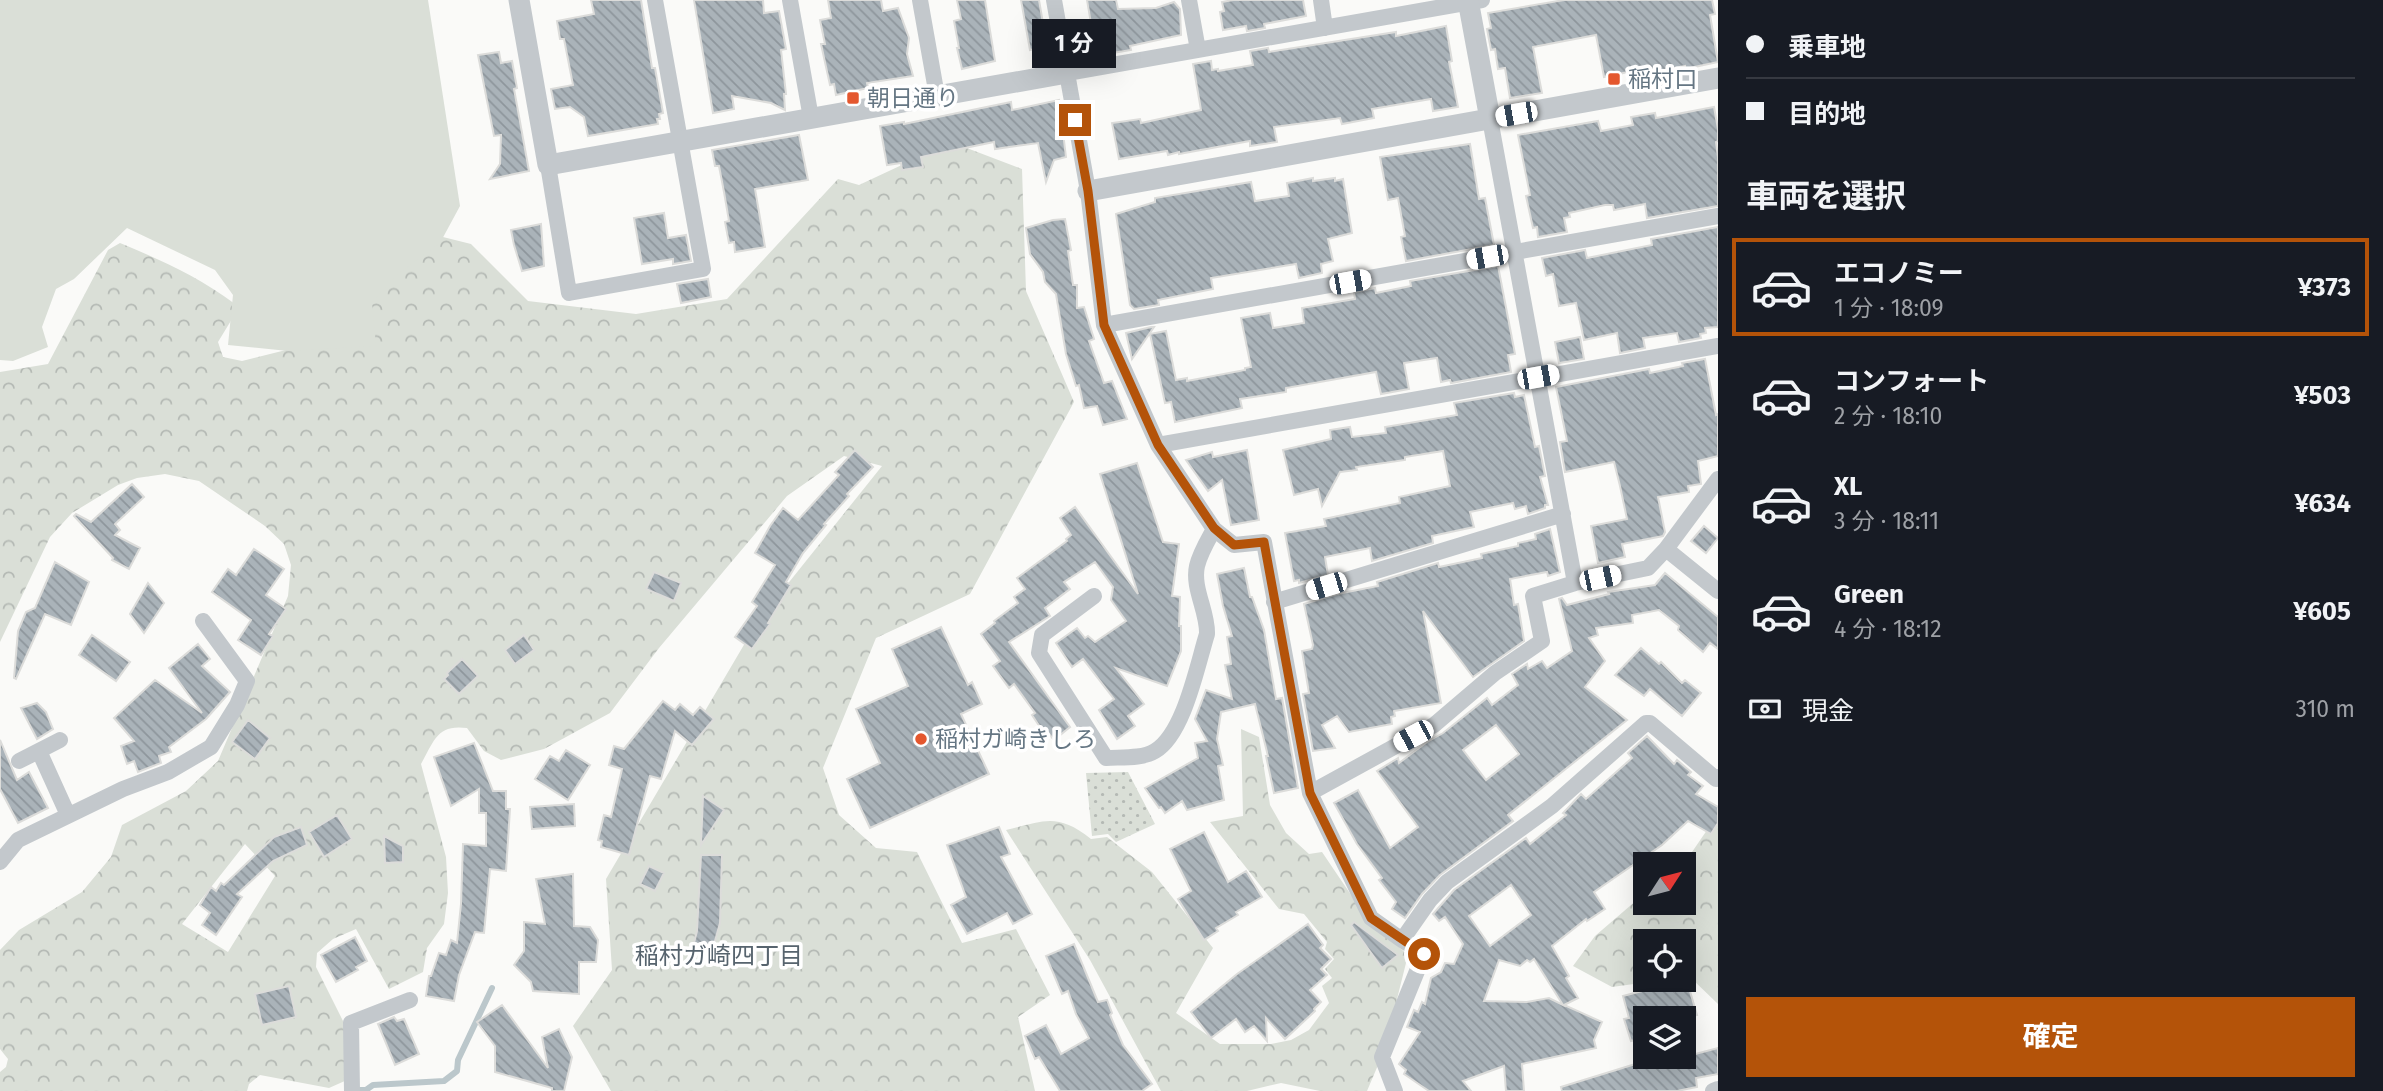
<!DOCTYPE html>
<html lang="ja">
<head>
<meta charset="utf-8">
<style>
  body { margin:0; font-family:"Fira Sans","Noto Sans JP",sans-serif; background:#20242c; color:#f1f3f6; height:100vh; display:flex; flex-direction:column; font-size:26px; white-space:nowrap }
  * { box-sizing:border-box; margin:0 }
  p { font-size:23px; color:#9ea1a6 }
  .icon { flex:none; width:38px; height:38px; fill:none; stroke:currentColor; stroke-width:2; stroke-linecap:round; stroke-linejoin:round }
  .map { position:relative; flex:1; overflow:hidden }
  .details { display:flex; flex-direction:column; background:#171b24; width:665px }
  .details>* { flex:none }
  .hud { display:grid; align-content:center; height:154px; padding:0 28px; background:#171b24 }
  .needle { width:46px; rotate:54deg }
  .fabs { position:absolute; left:1633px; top:852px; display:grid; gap:14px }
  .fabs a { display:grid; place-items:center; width:63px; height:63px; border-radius:0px; background:#171b24; box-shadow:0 7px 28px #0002; font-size:35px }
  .end { position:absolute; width:32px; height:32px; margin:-16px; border:9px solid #b45309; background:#fff; box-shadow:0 0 0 4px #fff }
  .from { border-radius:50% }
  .bubble { position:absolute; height:49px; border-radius:0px; background:#171b24; box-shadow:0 7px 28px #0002; font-size:23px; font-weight:700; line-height:49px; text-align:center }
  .car { position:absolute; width:21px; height:42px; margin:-21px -10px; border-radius:9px; box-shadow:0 0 5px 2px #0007; background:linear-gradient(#fff 24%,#345 0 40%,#fff 0 76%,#345 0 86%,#fff 0) }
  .hud b { display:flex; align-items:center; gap:24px; height:66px; font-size:26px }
  .hud b+b { border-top:2px solid #363941 }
  .hud i { width:18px; height:18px; background:#f1f3f6 }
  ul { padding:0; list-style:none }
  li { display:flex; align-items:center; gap:21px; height:98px; margin:0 14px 10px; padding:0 14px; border:4px solid transparent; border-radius:0px }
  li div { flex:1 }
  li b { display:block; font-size:26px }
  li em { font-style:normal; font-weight:700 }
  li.on { border-color:#b45309 }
  li>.icon { width:63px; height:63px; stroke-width:1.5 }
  h2 { padding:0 28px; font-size:32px; line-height:84px }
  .pay { display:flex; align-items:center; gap:18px; height:77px; padding:0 28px; font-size:26px }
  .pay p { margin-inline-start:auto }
  .action { display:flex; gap:14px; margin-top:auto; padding:14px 28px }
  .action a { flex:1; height:80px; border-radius:0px; background:#b45309; color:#fff; font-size:28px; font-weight:700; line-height:80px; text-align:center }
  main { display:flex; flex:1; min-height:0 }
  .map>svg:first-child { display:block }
  .grass { fill:url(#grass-dots) }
  .forest { fill:url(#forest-crowns); fill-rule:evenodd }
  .garden { fill:#dadfd7 }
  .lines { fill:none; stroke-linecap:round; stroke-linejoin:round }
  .stream { stroke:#bbc7cb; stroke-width:6 }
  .building { fill:url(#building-back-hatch); stroke:#dcdcda; stroke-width:2; fill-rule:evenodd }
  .minor { stroke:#c3c8cc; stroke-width:16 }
  .tertiary { stroke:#c3c8cc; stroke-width:21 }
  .route { stroke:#b45309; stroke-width:9 }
  .poi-dot { fill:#e4572e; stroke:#fff; stroke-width:2.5 }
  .labels { text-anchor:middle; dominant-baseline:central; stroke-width:7; stroke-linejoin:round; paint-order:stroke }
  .poi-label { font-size:23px; fill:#657683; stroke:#fff; text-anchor:start }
  .neighbourhood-label { font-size:24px; fill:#57646e; stroke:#fff }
</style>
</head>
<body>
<main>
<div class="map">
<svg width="1718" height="1091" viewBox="0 0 1718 1091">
  <defs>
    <pattern id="grass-dots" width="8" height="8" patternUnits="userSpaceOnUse" patternTransform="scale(1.75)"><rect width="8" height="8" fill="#dadfd7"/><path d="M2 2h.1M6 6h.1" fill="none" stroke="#b4b9b4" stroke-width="1.8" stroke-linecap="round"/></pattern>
    <pattern id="forest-crowns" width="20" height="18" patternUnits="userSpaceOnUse" patternTransform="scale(1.75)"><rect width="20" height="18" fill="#dadfd7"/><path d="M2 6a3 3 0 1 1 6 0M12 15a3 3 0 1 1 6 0" fill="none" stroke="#b4b9b4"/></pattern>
    <pattern id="building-back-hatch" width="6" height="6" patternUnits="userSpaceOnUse" patternTransform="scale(1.75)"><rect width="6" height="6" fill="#aab3b9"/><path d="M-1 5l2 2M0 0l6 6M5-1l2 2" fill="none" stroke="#8e969c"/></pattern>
  </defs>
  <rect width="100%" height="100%" fill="#fafaf8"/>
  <path class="grass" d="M1128,772l27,52 -39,18 -8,-8 -16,2 -6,-63z"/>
  <path class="forest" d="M951,142l71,27 4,122 48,111 -104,192 -94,44 -53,130 16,47 37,33 41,4 45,91 54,-14 34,66 -32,22 17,74h-424l-38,-65 39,-56 -6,-91 152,-258 124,-155 -38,-10 -57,40 -128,152 -49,65 -66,36 -43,11 -17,-9 -17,-23c-30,-4 -33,13 -46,36l25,93 2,36 -4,31 -17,24 -4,24 -34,17 -33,-60 -23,10 -16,14 -1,14 32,64 -1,49 -18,8 -69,-13 -11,9 -2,7h-247v-19l6,-5 2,-8 -8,-10v-99l19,-20 63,-38 29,-35 11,-32 64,-34 32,-30 70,-165 3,-31 -7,-21 -19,-18 -66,-45 -34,-7 -28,4 -19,7 -46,28 -22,24 -50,105v-270l48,-8 60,-114 12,-7c43,18 77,33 115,61l-3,15 -14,23 5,15 19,4 100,-25 77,-105 52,13 57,57 108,13 91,-15 111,-120 21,6zM245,844l30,32 -47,76 -46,-28z
    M1241,729l18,8 11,68 16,28 23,21 13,-2 46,68 40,35 -24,96 -17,40h-47l-39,-8 -34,8h-86l-71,-131 -84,-130c38,-9 51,-18 85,9l16,-2 45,35 61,76 -37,65 44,31h51l20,-4 18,-10 20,-27 -7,-17 10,-8 -7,-9 9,-10 -9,-10 2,-7 -23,-28 -25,-5 -69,-87 33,-6z
    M1718,814v190l-28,-27h-6v-35h-39v38h18l-51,7 -39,-21 22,-30 50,-43v10h39v-39h-6l14,-12z"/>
  <path class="garden" d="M0,0h428l32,206 -20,37 -42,31 -26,28 4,44 -88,5 -60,-6 5,-50 -18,-25 -88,-42 -53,51 -18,10 -14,38 6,20 -35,14 -13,-1z"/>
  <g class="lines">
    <path class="stream" d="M357,1090h9l7,-5 71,-4 13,-10 1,-11 34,-72"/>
  </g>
  <path class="building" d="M591,0h50l11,68h3l8,45 -4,1 1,5h-3l1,5 -70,12 -4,-19 -14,-10 -15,2 -4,-20 22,-4 -9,-46h-4l-3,-18 37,-7z
    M694,0h69l1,13 15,-2 7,38 -5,1 5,44h-2l1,16 -14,-7 -39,-7 2,13 -21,4z
    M828,0h53l2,11 15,-3 11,30 -2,16 6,22 -46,7 1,5 -32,7 -2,-11 -4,1 -9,-41h4l-5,-24 11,-2z
    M957,0h28l10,61 -33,8 -5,-21h2l-5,-27 7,-2z
    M1021,0h18l8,47 -17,3z
    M1087,0h29l2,9 38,-1 18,-6 6,7 1,26 -51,11 1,4 -31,5 -3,-21 -4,1z
    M1233,0h70l3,16 -42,8 1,4 -18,3 -1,-5 -23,4 -3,-18 4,-1 -2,-9z
    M1564,0h148l3,14 -5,1 8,47 -33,7v-3l-46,9 -1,-5 -34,7 -8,-42 -63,12 9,46 -32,5 -5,-30 -7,1 -3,-20 -4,1 -4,-21 4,-1 -3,-15z
    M1446,26l6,35 -3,1 9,45 -25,4 -2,-12 -59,10 2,9 -32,6 -2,-6 -66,9 3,15 -27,4v-5l-71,13v-2l-11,3 -1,-4 -48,8 -7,-36 28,-4 1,4 60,-13 -8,-46 18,-3 1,9 6,-1v2l35,-6 -3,-14 18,-3 1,4 127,-20v4z
    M499,52l2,11 11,-2 5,27 -3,1 15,82 -39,8 10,-15 1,-29 -7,1 -16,-81z
    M1059,100l7,57 -12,3 -8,22 -8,-39 -43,6 -1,-7 -73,15 2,10 -21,3 -1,-7 -14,2 -7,-39 24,-4v2l107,-22 1,8z
    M1714,107l4,22v12l-2,1 2,15v49l-71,12 -2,-14 -31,6 -1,-5h-8l-36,8 1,4 -6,1 3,14 -29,5 -1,-10 -4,1 -7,-32 4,-1 -12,-60 80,-14 3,10 32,-6 -2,-8 24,-4 1,5z
    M799,135l9,45 -53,9 10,58 -30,5 -1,-10 -5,1 -4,-21 4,-1 -5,-29 -5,-26h-4l-3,-16z
    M1470,144l9,55 6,-1 9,47 -88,16 -5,-24 4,-1 -7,-38 -10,2 -8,-43z
    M1313,178v3l22,-3v3l8,-2 9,54 -24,6 5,22 -12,3 1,9 -23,5 -3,-14 -85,14 2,11 -55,11 1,5 -25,4 -4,-4 -14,-91 39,-12v-4l96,-16 4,19 34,-5 -2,-13z
    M664,213l4,25 18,-3 5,26 -18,3v-5l-31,5 -8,-46z
    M1065,219l6,31 -3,1 5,34h4v23l7,-1 10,32 -5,2 15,42 8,-2 15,38 -24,6 -6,-19 -13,2 -5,-23 -3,1 -10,-32 -10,-60 -11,-12 -2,-10 -13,-18 -4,-26 27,-8z
    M541,224l3,42 -22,5 -8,-26 -3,-15z
    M1718,227v100l-13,1 1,5 -6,1 1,4 -22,4 -2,-9 -34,5 2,10 -25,5 -3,-20 -33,7 -8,-37 -17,3 -6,-32 -7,2 -4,-18 43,-8 2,8 65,-13 -1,-6z
    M1498,266l17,88 -7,1 3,17 -60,11 -1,-3 -9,2 -4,-24 -33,5 5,26 -28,5 -5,-22 -90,16v4l-46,7 2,9 -67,14 -4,-20 -6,1 -15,-69 16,-3 10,49 11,-2v3l58,-11v-2l6,-1 -10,-49 29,-5 3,15 31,-5 -2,-15 53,-9 -1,-7 21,-4 1,5 35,-7 -1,-5z
    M708,279l3,18 -30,6 -4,-19z
    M1151,327h3l-22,32 -6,-26z
    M1580,337l4,22 -25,4 -4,-21z
    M1705,359l11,56 2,-1v42l-20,5 3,23 -13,2 1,6 -31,5 7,35 -2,4 -41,8 3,13 -27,6 -7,-37 36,-7 -7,-33 -6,-24 -49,10 -5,-30 7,-1 -11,-54 93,-18 1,4 33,-7 -1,-3z
    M1514,393l1,4 9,-2 11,52 4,-1 6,30 -5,1 8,28h-3v3l-17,6 -2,-8 -11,3 -2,-6 -43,9 4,15 -42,9 1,7 -61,18 -2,-13 -45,9 3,18 -29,8v-3l-5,1 -9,-48 41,-7 -2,-7 76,-16 -1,-6 51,-11 -7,-35 -38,6v3l-49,7 1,3 -17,2 -18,34 -4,-17 -24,6 -11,-45 48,-11 -1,-9 20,-3 2,10 34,-4 -1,-6 72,-12 -3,-12z
    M855,450l18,17 -26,27 2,2 -25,28 2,1 -23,28 -17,29 5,3 -23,38 2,1 -18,25 -17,-12 22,-31 -5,-4 23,-37 -20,-12 15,-27 13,-18 15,12 41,-45 -4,-3z
    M1247,450l12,70 -28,5 -9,-45 -14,11 -22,-31 26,-8 1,5z
    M1137,463l26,79 16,2 -7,52 8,1 -1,29h2v25l-14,35 -51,-18 28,36 -16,12 7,10 -18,13 -18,-29 15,-11 -31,-40 -11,8 -16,-24 21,-15 8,10 3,-2 7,6 31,-21 -15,-21 2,-13 -18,-25 -31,20 6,7 -25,19 5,8 -41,26 61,85 -16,13 -9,-11 -3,1 -10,-15 3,-2 -21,-29 -5,4 -16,-22 7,-5 -19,-27 14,-11 -1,-2 24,-18 -4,-6 11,-8 -8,-11 50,-37 -1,-2 5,-4 -11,-17 15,-11 63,87 -38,-120z
    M132,484l12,13 -29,27 5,6 -5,5 25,13 -11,21 -17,-9 1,-2 -39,-42 2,-2 15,8z
    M1704,526l14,12 -12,15 -15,-12z
    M1550,529l10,43 -12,4 -1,-4 -37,7 4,26 4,-1 6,37 -51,36 -50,-66 18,92 -47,8 1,5 -4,1 1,7 -43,8 -12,-16 -15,9 13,23 -22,3 -10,-57 6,-1 -7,-42 10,-2 1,-4 -9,-41 33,-10 41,-8 -1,-4 61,-19 1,4 43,-9 -1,-4 37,-8v-3l18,-4 -1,-5z
    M254,549l30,20 -18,26 20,14 -17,25 4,2 -12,19 -23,-15 13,-20 -39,-28 16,-23 8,6z
    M55,562l34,20 -18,43 -26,-11 -29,65 -2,-1 4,-47 8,-19 9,-4z
    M1244,568l6,29h2l12,33 12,69 6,-1 16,90 -24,5 -8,-37h2l-13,-52 -34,8 -4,27 6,26 -5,1 6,34 -37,10 -5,-9 -17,12 -4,-6 -2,1 -14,-20 53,-30 -3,-15 12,-2 -12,-22 11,-29 26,9 -7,-34 6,-1 -4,-27 5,-1 -9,-30 -6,-32z
    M654,572l27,11 -7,18 -28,-12z
    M1665,573l53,44v32l-8,-6 -7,9 -25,-22 1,-4 -20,-16 -27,5 1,8 -37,5 2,7 -9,3 16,23 -20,26 42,33 -119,95 5,6 -73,54 -18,19 -17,24 -13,-9 4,-7 -17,-22 3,-2 -25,-34 -23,-41 24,-13 32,58 28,-21 -41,-56 21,-13 1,5 28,-21 16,-9 44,-35 5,7 26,-20 -6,-11 15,-10 1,5 14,-8 5,7 25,-17 -13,-52 3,-1 5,7 42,-11 -1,-2 47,-7zM1496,725l23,29 -33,26 -23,-30z
    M148,583l16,20 -20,30 -14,-19z
    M941,627l27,58 4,-3 10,22 -21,10 28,60 -119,54 -23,-49 33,-16 -24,-54 52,-23 -16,-37z
    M92,635l38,27 -14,19 -37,-26z
    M524,635l10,15 -19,14 -10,-14z
    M198,644l12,15 -8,7 28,26 -24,27 -37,28 2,5 -12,4 2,7 -23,9 -4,-11 -7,3 -6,-18 13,-5 -20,-23 41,-38 47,33 -33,-45z
    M1641,648l18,16 2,-2 21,21 3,-3 16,13 -19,23 -32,-27 -6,7 -29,-21z
    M462,659l16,17 -19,18 -15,-15 4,-4 -1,-2z
    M663,701l12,9 5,-6 13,11 7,-8 14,12 -22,26 -17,-14 -14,48 -11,-3 -21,79 -28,-8 1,-6 -4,-1 6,-25 7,2 11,-48 -13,-4 5,-19 10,3z
    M37,703l9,9 7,17 -16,10 -16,-31z
    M248,720l22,18 -15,21 -23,-17z
    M1647,736l27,28 3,-4 14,12 -3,3 15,11 -7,8 22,13v16l-7,11 -23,-13 -26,24 -68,47 11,17 -18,12 -1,-2 -34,27 17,30 -3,2 12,20 -14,7 38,17 -8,18 2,8 -74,16 2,27h-18l-2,-25 -41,15 8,10h-42l-25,-17 2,-4 -7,-6 21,-32 -13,-5 7,-17 4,2 4,-10 3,2 6,-26 10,-6 4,-9 9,1 9,-20 -18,-27 -6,4 -6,-7 21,-24 72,-52 4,6 36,-29 -3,-2 18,-19 5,5 46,-41 -4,-5zM1511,885l20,30 -41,31 -21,-30zM1534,959l29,46 -14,-7 -22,4 -43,-1 15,-41 21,6 7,-6 3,2z
    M0,740l17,40 12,-8 19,36 -30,15 -18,-34z
    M474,743l19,48h13v18h4l-4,62 -16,-2 -6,64 -9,-1 -16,43 -5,26 -28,-5 3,-20h2l8,-23 7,2 5,-15 6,3 4,-39 2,-60 23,2v-33h-7v-24l-28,17 -17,-49z
    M566,750l24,15 -22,35 -33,-21 15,-23 9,5z
    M703,796l21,14 -23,35z
    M574,804l1,22 -43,3 -2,-22z
    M337,815l15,24 -28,18 -15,-25z
    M301,827l6,18 -34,16 -36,33 5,3 -26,38 -14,-10 8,-12 -10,-8 11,-18 5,4 5,-8 3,2 50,-48z
    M999,827l11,27 -9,3 31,57 -19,10 -6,-11 -40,21 -16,-29 15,-8 -19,-52z
    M1204,832l24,50 18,-11 16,26 -26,15 2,3 -22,13 2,3 -14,9 -26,-41 13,-8 -21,-42z
    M384,836l19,10v16l-18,1z
    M701,855h21l-2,68 -7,25 -19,-5 3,-12z
    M649,866l15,7 -9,18 -15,-7z
    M573,874l1,52 16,1 8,13 -2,22h-17v32l-46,-3 -2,-9 -17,-17 10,-14v-29l21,2 -9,-45z
    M1354,922l44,33 -16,13 -31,-43z
    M1308,924l15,21 -3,3 11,11 -10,10 6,6 -17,15 11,12 -7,7 1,2 -30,28 -19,-21 1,23 -13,-15 -9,6 -9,-13 -25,19 -20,-26 46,-38z
    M355,937l12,24 -11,6 2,3 -22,12 -15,-27z
    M1074,944l24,58 9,-2 5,13 -2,2 13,30 29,39 -10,7h-82l-21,-34 -4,2 -10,-23 21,-11 15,29 28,-16 -13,-24 -8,-23 -6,3 -16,-38z
    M1673,983l2,8 14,-3 8,27 -13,3h-39v39l-5,1 -5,-18 -4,1 -7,-22 5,-1 -6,-22z
    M289,986l7,31 -34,8 -7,-31z
    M502,1005l46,63 -6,-31 17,-8 13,28 -8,34h-12v-3l-57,-16v-26l-18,-24z
    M394,1017l3,4 7,-2 15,35 -24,11 -17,-41z
    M1718,1048v26l-22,4 1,9 -20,4h-115l-1,-4 97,-30h26z"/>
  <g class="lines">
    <path class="minor" d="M790,0l21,118
      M920,0l17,96
      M1054,0l34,191 16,134 54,120 56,84 20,16 30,-3 46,251 61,125 31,22
      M1189,0l9,50
      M1321,0l4,28
      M1067,73l415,-73
      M1490,119l85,464
      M548,165l21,128 134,-24 -48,-269
      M1104,325l614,-109
      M1158,445l560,-99
      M1666,549l52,42
      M1094,596l-52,39 -3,18 67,105c15,-1 36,1 49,-7 29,-17 42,-85 52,-117 1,-22 -15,-46 -10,-68 3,-13 11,-26 17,-37
      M1274,602l289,-88
      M39,751l29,64
      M19,761l41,-21
      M1310,793l124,-68 61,-52 47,-32 -9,-45 42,-13 73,-15 18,-19 52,-70
      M0,862l18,-22 105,-51 45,-17 43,-25 26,-42 10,-24 -44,-60
      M352,1091l-1,-68 59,-23
      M1395,1091l-13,-34 42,-103 -22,-14 28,-40 17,-18 105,-76 94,-83h4l66,56 2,-2
      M1713,1091l5,-2"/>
    <path class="tertiary" d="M519,0l29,165 519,-92
      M1468,0l22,119
      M1088,191l630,-113"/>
  </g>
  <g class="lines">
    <path class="route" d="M1075,120l13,71 16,134 54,120 56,83 20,17 30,-3 46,251 61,125 53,36"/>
  </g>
  <g class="poi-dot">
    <rect x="1607" y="72" width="14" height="14" rx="3.5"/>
    <rect x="846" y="91" width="14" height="14" rx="3.5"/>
    <circle cx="921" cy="739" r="7"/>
  </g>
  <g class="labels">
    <g class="poi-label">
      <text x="1628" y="79">稲村口</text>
      <text x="867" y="98">朝日通り</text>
      <text x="935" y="739">稲村ガ崎きしろ</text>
    </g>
    <g class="neighbourhood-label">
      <text x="719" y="956">稲村ガ崎四丁目</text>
    </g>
  </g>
</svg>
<div class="fabs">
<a><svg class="needle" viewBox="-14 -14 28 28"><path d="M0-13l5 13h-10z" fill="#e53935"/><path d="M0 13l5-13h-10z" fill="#9ea1a6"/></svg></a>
<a><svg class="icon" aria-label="locate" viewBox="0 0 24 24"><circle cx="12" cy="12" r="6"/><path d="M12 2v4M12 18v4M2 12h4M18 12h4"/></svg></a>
<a><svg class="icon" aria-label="layers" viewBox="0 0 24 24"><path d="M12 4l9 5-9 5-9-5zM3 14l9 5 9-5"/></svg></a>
</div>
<i class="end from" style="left:1424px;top:954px"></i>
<i class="end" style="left:1075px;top:120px"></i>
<div class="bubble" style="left:1032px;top:19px;width:84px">1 分</div>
<i class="car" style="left:1516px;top:114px;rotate:260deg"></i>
<i class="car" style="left:1487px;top:257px;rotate:260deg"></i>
<i class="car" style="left:1350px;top:282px;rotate:80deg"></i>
<i class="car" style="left:1538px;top:377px;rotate:80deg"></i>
<i class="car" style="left:1600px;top:578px;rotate:78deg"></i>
<i class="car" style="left:1326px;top:586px;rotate:253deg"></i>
<i class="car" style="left:1413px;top:736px;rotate:242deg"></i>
</div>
<section class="details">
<div class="hud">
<b><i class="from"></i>乗車地</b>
<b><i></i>目的地</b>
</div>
<h2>車両を選択</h2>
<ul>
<li class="on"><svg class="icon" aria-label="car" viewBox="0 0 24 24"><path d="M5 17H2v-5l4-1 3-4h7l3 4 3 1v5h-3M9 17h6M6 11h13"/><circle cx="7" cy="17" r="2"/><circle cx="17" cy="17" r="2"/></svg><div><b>エコノミー</b><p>1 分 · 18:09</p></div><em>¥373</em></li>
<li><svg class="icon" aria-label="car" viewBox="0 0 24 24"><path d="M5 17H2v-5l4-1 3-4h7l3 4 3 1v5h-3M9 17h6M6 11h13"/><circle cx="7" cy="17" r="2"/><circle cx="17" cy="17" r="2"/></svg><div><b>コンフォート</b><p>2 分 · 18:10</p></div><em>¥503</em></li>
<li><svg class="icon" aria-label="car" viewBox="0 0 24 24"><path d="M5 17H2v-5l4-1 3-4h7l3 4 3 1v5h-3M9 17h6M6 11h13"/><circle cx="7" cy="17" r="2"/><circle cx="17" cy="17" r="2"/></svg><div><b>XL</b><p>3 分 · 18:11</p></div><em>¥634</em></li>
<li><svg class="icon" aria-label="car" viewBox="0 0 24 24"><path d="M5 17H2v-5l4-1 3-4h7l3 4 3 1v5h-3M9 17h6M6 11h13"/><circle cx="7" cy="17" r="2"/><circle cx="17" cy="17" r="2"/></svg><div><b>Green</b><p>4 分 · 18:12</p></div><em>¥605</em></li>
</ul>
<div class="pay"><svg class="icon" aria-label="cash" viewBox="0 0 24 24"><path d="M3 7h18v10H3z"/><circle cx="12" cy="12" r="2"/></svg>現金<p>310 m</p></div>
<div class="action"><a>確定</a></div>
</section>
</main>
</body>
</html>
